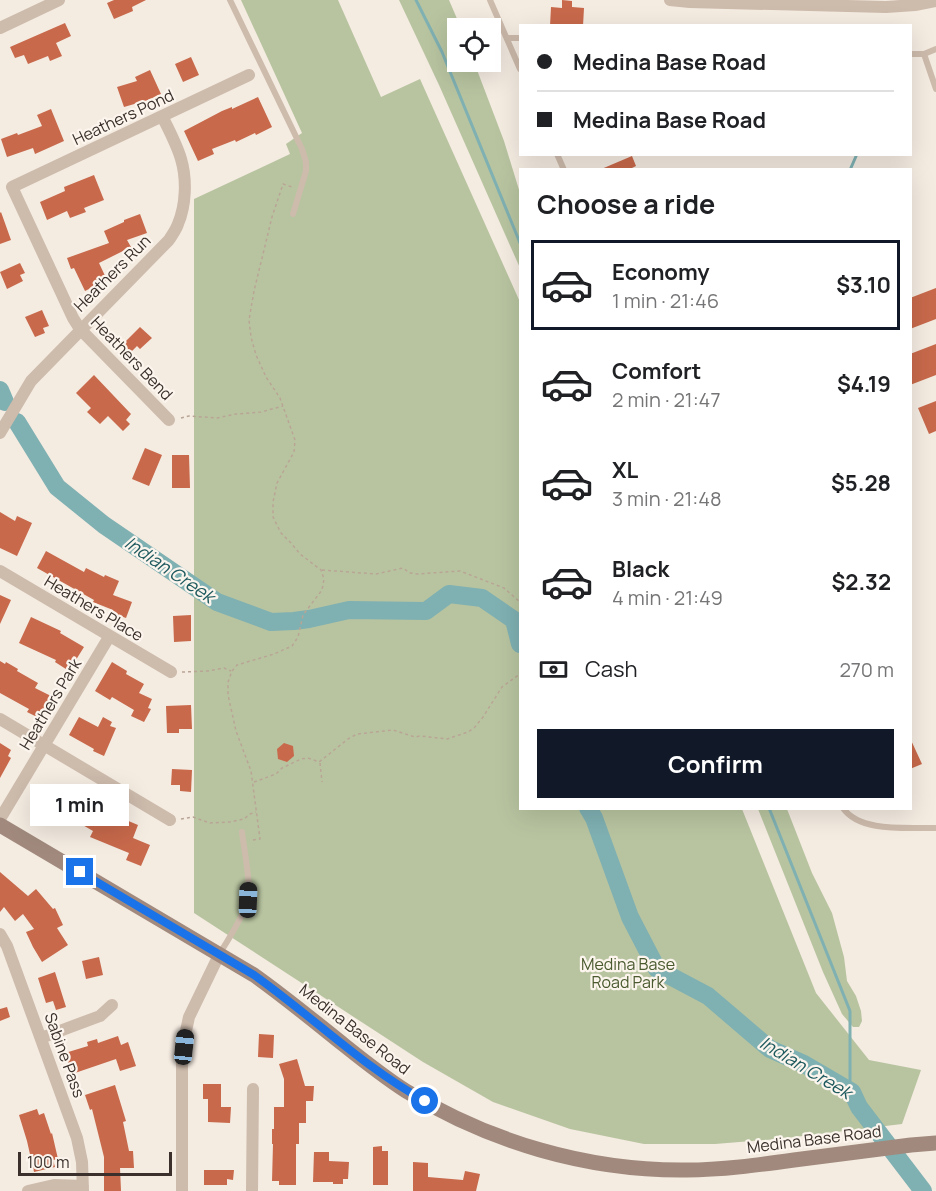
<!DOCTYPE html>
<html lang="en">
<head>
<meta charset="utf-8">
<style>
  body { margin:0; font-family:Manrope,sans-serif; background:#f2f2f2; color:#202124; height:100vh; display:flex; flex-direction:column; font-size:22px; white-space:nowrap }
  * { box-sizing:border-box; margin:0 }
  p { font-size:20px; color:#757577 }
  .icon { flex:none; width:33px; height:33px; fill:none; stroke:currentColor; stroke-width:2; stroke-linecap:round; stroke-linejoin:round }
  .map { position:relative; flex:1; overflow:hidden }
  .sheet { position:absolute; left:519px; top:168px; width:393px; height:642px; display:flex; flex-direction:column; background:#fff; border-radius:0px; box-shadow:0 6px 24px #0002 }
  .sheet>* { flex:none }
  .banner { position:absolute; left:519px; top:24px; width:393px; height:132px; border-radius:0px; box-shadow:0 6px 24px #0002; display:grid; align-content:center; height:132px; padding:0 18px; background:#fff }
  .fabs { position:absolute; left:447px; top:18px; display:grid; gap:12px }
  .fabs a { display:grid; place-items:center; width:54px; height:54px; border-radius:0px; background:#fff; box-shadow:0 6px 24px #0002; font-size:30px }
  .scale { position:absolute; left:18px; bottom:15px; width:154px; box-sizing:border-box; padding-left:6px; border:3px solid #3b302b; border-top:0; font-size:16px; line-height:21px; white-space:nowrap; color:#3b302b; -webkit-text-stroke:4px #fbf5ee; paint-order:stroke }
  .end { position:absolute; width:27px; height:27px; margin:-14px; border:8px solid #1a73e8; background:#fff; box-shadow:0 0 0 3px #fff }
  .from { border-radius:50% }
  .bubble { position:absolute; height:42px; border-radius:0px; background:#fff; box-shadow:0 6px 24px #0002; font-size:20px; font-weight:700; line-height:42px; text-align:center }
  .car { position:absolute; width:18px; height:36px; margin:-18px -9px; border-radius:8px; box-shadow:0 0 4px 2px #0007; background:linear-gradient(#222 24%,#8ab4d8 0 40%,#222 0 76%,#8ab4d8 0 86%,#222 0) }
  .banner b { display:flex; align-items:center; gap:21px; height:57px; font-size:22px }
  .banner b+b { border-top:2px solid #e0e0e0 }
  .banner i { width:15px; height:15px; background:#202124 }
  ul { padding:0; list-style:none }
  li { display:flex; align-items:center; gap:18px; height:90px; margin:0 12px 9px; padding:0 6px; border:3px solid transparent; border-radius:0px }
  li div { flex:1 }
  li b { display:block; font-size:22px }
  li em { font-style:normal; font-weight:700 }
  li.on { border-color:#111827 }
  li>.icon { width:54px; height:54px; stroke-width:1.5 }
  h2 { padding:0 18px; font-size:27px; line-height:72px }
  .pay { display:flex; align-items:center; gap:15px; height:66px; padding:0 18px; font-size:22px }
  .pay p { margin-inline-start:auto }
  .button { display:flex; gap:12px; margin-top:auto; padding:12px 18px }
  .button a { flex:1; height:69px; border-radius:0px; background:#111827; color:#fff; font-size:24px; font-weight:700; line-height:69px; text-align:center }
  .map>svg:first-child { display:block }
  .green { fill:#b8c4a0 }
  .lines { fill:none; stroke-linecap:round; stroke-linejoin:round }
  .stream { stroke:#7fb0b2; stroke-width:3 }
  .river { stroke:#7fb0b2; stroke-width:18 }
  .building { fill:#c8694b }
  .path { stroke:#b9a596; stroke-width:1.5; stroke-dasharray:3 3; stroke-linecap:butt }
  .lane { stroke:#cdbbac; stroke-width:6 }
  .street { stroke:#cdbbac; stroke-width:12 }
  .secondary { stroke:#a18a7d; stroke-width:15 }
  .route { stroke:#1a73e8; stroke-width:8 }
  .labels { text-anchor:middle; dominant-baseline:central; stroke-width:4.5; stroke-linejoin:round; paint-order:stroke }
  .street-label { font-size:16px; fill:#3b302b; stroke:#fbf5ee }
  .park-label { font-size:16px; fill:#4a5a2e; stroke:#fbf5ee }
  .water-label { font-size:18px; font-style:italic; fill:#1f5a5e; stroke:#fbf5ee }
</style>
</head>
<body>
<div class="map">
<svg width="936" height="1191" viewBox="0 0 936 1191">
  <rect width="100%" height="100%" fill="#f4ebe1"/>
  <path class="green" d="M241,0h97l43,97 39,-18 100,223v506l222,1 74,184 53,67 52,10 -19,54 -124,15 -63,5h-71l-74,-15 -77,-27 -70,-40 -229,-149v-714l96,-45 -4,-10 16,-11z
    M399,0h50l12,28h-3v34h16l30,79 16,52v75l-81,-183z
    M758,809h29l25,64 20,40 12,44 3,24 9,15 5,15 1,10 -3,6h-6l-11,-13 -19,-42z"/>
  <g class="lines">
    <path class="stream" d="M416,0l26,52 78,191
      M850,170l7,-16
      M769,808l81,203v72l2,9"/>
    <path class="river" d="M0,390l5,12
      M17,422l40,65 47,38 113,77 54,20 23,-1 15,-2 40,-9 77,1 23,-17 33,4 32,22 6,24
      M588,808l6,10 36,99 27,52 51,27 62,53 34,15 48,28 7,15 64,84"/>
  </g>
  <path class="building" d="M114,0h32l-14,7 1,4 -19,8 -7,-16z
    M562,0l10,1v6l12,1 -1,18h-33l1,-19 11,1z
    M65,23l6,13 -15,7 6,13 -12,5 -2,-5 -20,8 -4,-9 -9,3 -5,-11z
    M191,57l8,18 -16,7 -8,-18z
    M150,70l11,24 -13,6 -24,7 -7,-20 20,-6 -2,-4z
    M258,97l14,30 -16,8 -1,-2 -19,9 -1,-2 -23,9 2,5 -16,7 -14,-30 38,-20 10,-4v2z
    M51,109l13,32 -29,13 -2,-6 -26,9 -6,-18 16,-6 1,2 24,-9 -5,-11z
    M632,156l4,10 -8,4h-29z
    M94,175l10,25 -20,8 2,4 -16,6 -3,-7 -20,9 -7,-18 25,-11 -1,-4z
    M1,212l10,28 -11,4v-31z
    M140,214l7,19 -20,7 4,7 -32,16 8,17 -22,11 -11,-23 -3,1 -4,-11 42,-15 -5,-12 20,-9v-2z
    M20,263l5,10 -5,2 3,6 -16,8 -7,-17z
    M936,288v31l-26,10v-31z
    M42,310l7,16 -6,2 2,5 -10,4 -10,-20z
    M140,327l12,11 -12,11 -3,-3 -6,6 -8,-8z
    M936,344v31l-26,10v-31z
    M94,375l37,39 -5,6 4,4 -7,7 -15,-15 -8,8 -13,-12 4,-4 -15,-15z
    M936,401v30l-7,3 -11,-26z
    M145,448l17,7 -13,31 -17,-7z
    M172,455h17l1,33h-18z
    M0,512l15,9 2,-5 15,7 -15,33 -17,-8z
    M46,551l38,21 2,-4 18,9 1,-2 14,6 -6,14 19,7 -6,16 -14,-5 1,-3 -20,-8 1,-2 -57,-32z
    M0,595l11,5 -11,24z
    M191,615v26l-17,1 -1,-26z
    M31,617l30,14 -1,2 24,14 -15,24 -14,-9 1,-2 -37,-17z
    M0,661l5,3 1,-2 12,7 -1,2 21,12 -3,5 18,9 -8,14 -4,-2 -4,8 -10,-5 2,-3 -29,-16z
    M112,662l15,9 -1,3 18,10 -5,9 13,6 -4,9 3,1 -7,13 -13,-6 3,-6 -22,-13 -2,3 -15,-9z
    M191,705l1,24h-13v4h-12l-1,-27z
    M79,717l19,10 5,-10 9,5 -2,4 6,2 -12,28 -11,-5 1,-2 -25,-14z
    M910,738l12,26 -12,5z
    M0,743l11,7 -3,6 3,2 -11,20z
    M284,743l9,3 1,10 -7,6 -9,-3 -1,-10z
    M172,769l20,1 -1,22 -11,-1v-6h-9z
    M93,799l10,5 -1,2 18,8 -1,3 19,8 -5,13 17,7 -9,21 -15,-6 3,-7 -39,-16 3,-6 -19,-11 9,-16 5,4z
    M0,872l28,24 8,-7 17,20 2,-1 8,17 -6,3 11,17 -26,17 -9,-15 -7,-15 8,-3 -11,-15 -8,7 -11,-14 -4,5z
    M99,957l4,18 -17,4 -4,-18z
    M55,972l11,35 -10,3 -3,-9 -7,2 -8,-25z
    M7,1007l3,10 -10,4v-12z
    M259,1034l15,1 -1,23 -15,-1z
    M118,1036l3,9 7,-3 8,24 -16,5 -4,-12 -44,15 -7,-21 23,-7 -1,-4 10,-3 1,4z
    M297,1059l8,27h9l-1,15h-7v22h-7v21h-3v41h-17v-4h-7l1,-37h-1v-15h2v-22h10v-28l-5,-15z
    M203,1084h18v23h10l-1,16 -22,-1v-23h-5z
    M115,1085l11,36 -3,1 6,29h4l1,17h-14l1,23h-17v-34l-12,-48 -2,1 -5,-15z
    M37,1109l2,6 5,-2 7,21 1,-1 6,26 -5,1 2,7 -21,5 -7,-31 -8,-26z
    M382,1146v5h6v34h-15v-38z
    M314,1152h15v9l20,1 -1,17h-5v5h-10v-2h-20z
    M413,1162l15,1v14l35,3 2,-9 15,3 -4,17h-63z
    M204,1170h30l-1,10 -6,-1v6h-23z"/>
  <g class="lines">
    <path class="path" d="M181,418l8,-2 28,2 19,-4 25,-2 22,-6
      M322,570l54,4 27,-6 7,5 7,1 43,-3 44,17 16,14
      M182,672l26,-1 16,-3 7,3
      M320,763l2,19
      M254,782l22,-8 6,-6 19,-9 7,-1 11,4 29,-23 9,-5 36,-4 22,7 5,-1 27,3 21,-7 6,-4 9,-11 19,-30 18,-13
      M181,819l12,-2 17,6 20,-1 14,-3 6,-5 6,-2
      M253,840l7,-1 -9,-68 -15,-40 -8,-36v-13l4,-11 5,-6 37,-11 18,-8 6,-9 5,-22 19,-25 2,-11 -3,-9 -21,-16 -9,-11 -10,-10 -8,-16v-15l4,-19 17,-31 1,-12 -15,-42 -14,-21 -10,-22 -5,-18 -2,-17 5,-29 18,-74 11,-33 9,3"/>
    <path class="lane" d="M230,0l72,149 4,13v9l-13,43
      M490,0l30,69
      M508,38h12
      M910,54h14l12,-5
      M924,54l12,35
      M557,154l7,16
      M843,808c17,25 65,19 93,20
      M220,953c10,-16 21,-33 27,-50 5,-17 -3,-53 -5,-71"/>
    <path class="street" d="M670,0l20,2 196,5 29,-2 21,-4
      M0,28l59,-28
      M169,420l-89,-91 -7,-11 -61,-131 237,-112
      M0,433l31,-52 138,-141c3,-5 7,-10 9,-16 8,-19 9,-45 3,-65 -4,-14 -12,-29 -19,-43
      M0,571l171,101
      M0,719l170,101
      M0,819l109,-182
      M0,934l7,12 70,192 5,24 1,29
      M41,1038l59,-22 12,-11
      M28,1191l26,-6 29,1
      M182,1191v-127l4,-33 3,-14 30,-62
      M252,1191l1,-102"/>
    <path class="secondary" d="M0,825l254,150c31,22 60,46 90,70 20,16 40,32 62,46 84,51 181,80 280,79 36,0 72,-5 108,-10 39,-5 78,-10 117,-15l25,-2"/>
  </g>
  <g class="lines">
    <path class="route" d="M80,872l174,103c58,41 109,92 171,126"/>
  </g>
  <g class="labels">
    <g class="street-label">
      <text transform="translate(123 117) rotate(-25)">Heathers Pond</text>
      <text transform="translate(112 273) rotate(-45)">Heathers Run</text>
      <text transform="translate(132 358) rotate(46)">Heathers Bend</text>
      <text transform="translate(94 608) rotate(31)">Heathers Place</text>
      <text transform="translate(50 704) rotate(-59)">Heathers Park</text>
      <text transform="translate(355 1029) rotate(38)">Medina Base Road</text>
      <text transform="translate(65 1055) rotate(70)">Sabine Pass</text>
      <text transform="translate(814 1139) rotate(-7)">Medina Base Road</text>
    </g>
    <g class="park-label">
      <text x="628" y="964">Medina Base<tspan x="628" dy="18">Road Park</tspan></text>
    </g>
    <g class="water-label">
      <text transform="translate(170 569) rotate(34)">Indian Creek</text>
      <text transform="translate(806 1067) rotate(31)">Indian Creek</text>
    </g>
  </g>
</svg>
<div class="fabs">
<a><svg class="icon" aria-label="locate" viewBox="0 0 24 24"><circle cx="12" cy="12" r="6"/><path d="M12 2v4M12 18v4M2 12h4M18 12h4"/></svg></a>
</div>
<div class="scale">100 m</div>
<i class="end from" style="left:425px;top:1101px"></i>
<i class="end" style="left:80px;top:872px"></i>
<div class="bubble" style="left:30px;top:784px;width:99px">1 min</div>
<i class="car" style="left:248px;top:900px;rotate:2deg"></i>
<i class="car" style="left:184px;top:1047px;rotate:6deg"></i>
<div class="banner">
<b><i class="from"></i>Medina Base Road</b>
<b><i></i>Medina Base Road</b>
</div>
<section class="sheet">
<h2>Choose a ride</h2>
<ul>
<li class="on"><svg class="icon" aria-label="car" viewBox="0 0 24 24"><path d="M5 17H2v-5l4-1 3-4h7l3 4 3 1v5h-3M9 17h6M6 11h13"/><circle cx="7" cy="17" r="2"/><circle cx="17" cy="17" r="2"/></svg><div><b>Economy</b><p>1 min · 21:46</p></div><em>$3.10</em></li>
<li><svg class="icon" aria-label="car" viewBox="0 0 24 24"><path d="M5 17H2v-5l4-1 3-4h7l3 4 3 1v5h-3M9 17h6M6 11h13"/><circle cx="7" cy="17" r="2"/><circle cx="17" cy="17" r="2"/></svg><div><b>Comfort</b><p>2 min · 21:47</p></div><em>$4.19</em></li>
<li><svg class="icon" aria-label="car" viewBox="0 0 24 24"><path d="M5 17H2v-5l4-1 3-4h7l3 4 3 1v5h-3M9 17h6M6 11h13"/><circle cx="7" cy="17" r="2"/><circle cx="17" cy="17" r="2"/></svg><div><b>XL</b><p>3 min · 21:48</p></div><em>$5.28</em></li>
<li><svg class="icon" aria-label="car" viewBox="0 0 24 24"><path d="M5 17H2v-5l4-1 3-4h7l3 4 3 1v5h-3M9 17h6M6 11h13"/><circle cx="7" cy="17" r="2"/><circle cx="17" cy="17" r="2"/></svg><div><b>Black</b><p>4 min · 21:49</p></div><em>$2.32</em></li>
</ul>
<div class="pay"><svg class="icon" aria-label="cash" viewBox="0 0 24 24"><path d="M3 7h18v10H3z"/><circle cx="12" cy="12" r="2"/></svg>Cash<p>270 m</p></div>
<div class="button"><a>Confirm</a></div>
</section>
</div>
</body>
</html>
